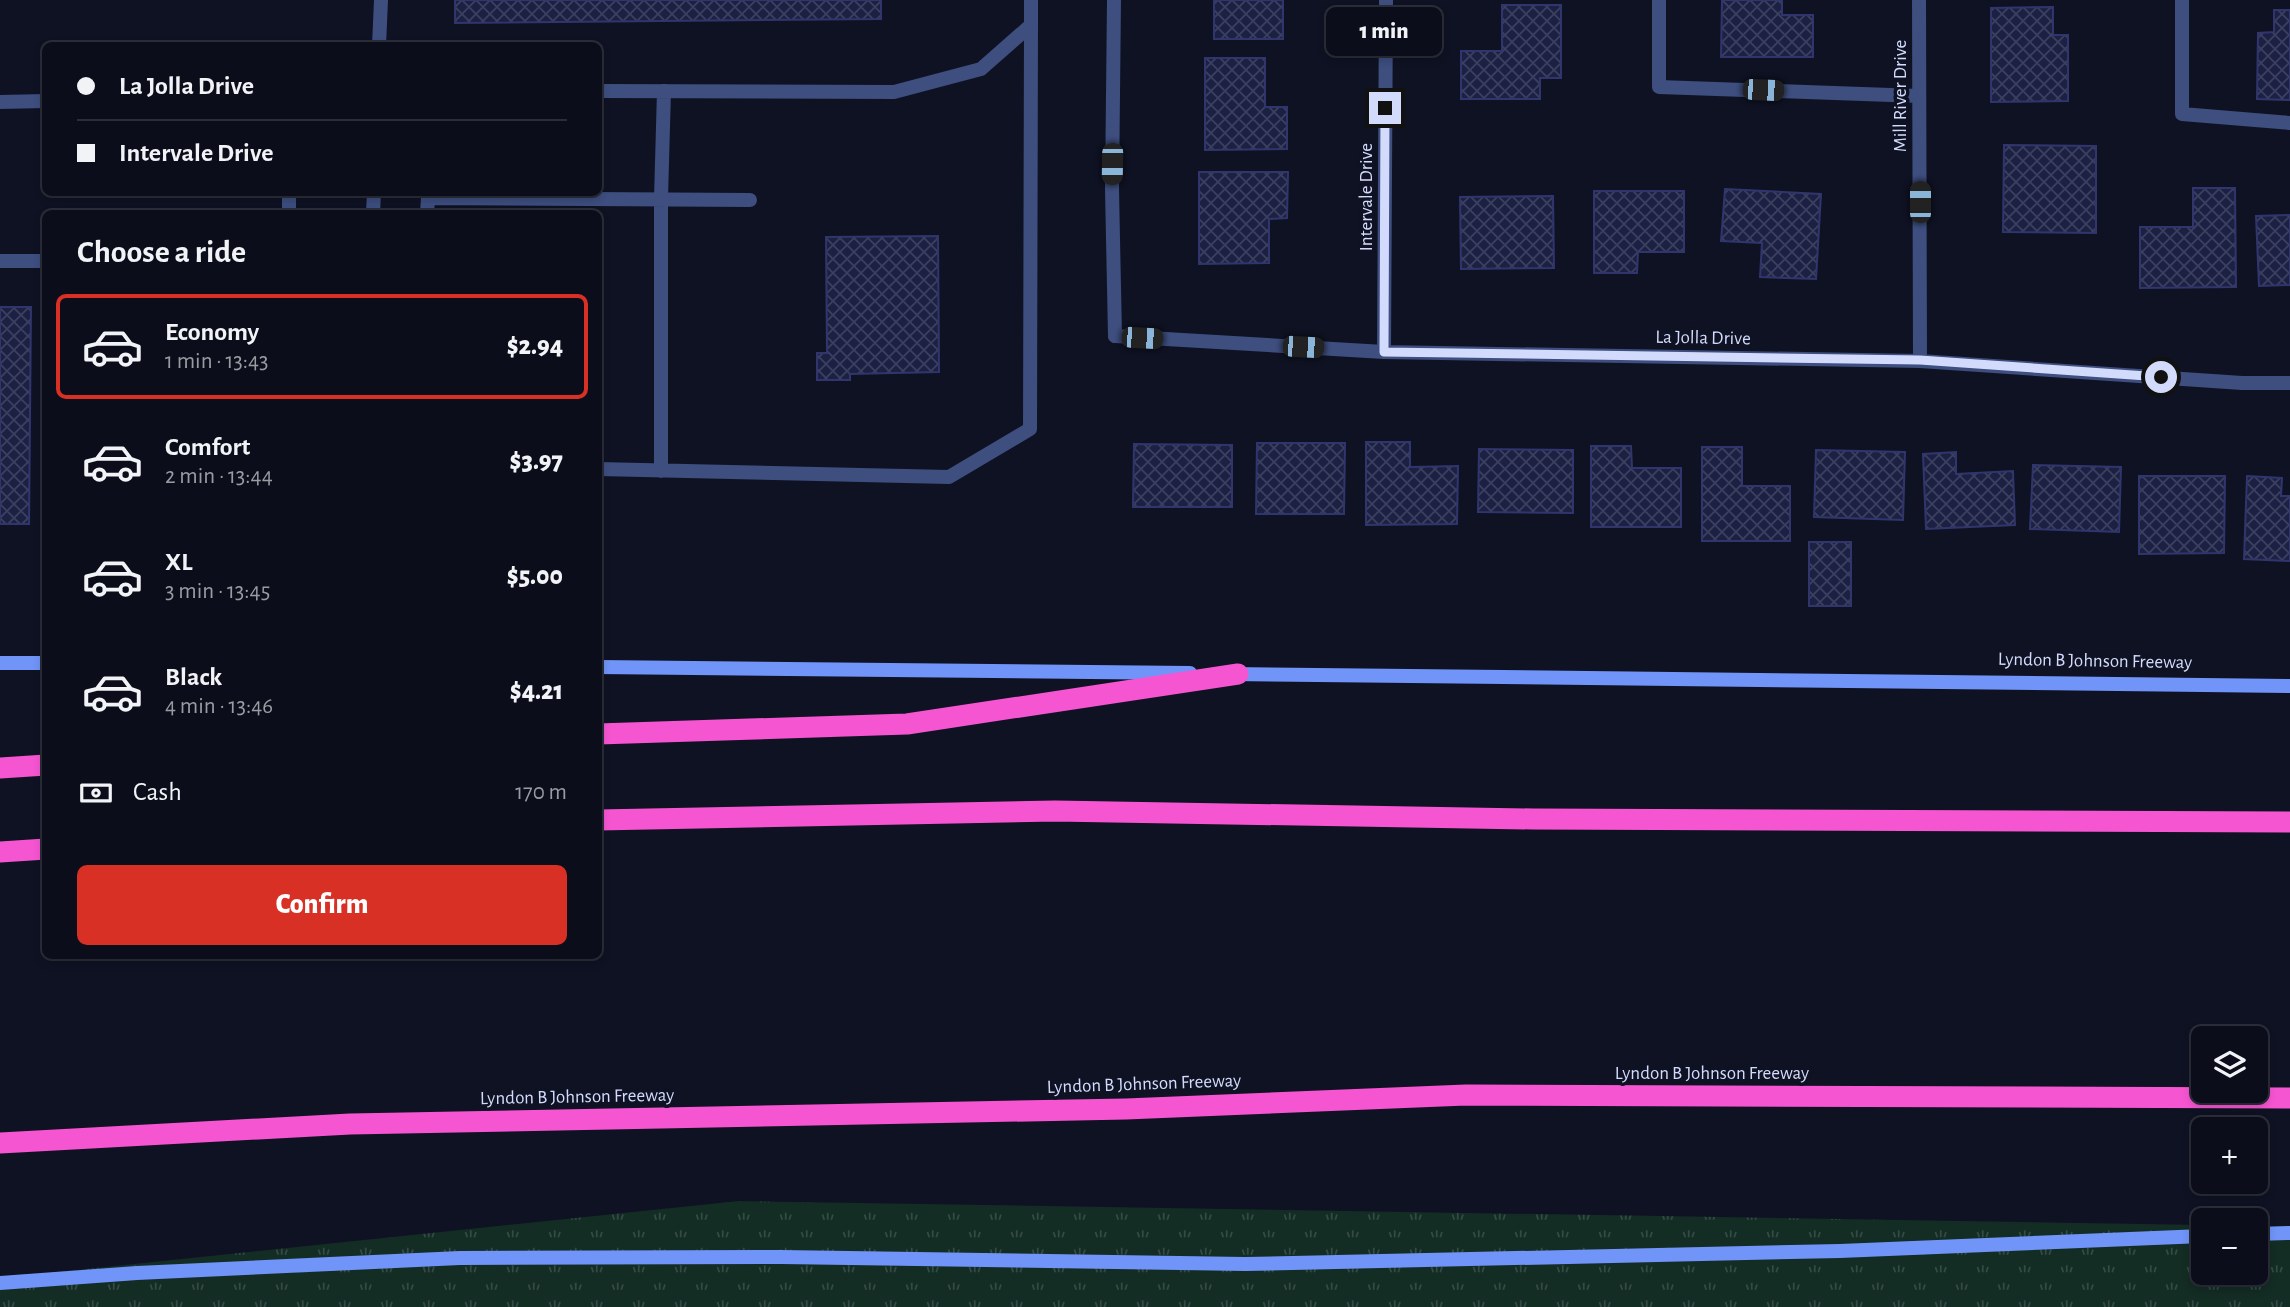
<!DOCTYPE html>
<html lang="en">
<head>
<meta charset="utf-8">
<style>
  body { margin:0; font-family:"Alegreya Sans",sans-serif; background:#191c27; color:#f1f3f6; height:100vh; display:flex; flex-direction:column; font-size:26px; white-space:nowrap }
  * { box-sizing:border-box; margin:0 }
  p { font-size:23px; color:#9a9ca2 }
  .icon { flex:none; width:38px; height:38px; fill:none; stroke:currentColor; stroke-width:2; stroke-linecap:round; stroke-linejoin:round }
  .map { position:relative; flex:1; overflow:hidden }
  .details { position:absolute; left:42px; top:210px; width:560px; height:749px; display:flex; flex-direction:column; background:#0b0e1a; border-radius:10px; box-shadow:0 4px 10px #0003,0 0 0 2px #2b2e39 }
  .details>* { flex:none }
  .guide { position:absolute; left:42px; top:42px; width:560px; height:154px; border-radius:10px; box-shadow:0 4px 10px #0003,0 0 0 2px #2b2e39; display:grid; align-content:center; height:154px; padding:0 35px; background:#0b0e1a }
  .fabs { position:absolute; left:2191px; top:1026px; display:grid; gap:14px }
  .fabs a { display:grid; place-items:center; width:77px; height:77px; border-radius:10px; background:#0b0e1a; box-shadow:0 4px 10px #0003,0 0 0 2px #2b2e39; font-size:35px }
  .end { position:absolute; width:32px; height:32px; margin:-16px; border:9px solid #d3dbfd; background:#111; box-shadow:0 0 0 4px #111 }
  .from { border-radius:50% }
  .bubble { position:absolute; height:49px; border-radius:10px; background:#0b0e1a; box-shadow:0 4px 10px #0003,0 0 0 2px #2b2e39; font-size:23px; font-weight:800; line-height:49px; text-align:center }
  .car { position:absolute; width:21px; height:42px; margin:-21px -10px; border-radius:9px; box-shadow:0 0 5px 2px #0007; background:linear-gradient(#222 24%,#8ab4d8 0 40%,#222 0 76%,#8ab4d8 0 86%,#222 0) }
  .guide b { display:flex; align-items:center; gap:24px; height:66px; font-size:26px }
  .guide b+b { border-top:2px solid #2b2e39 }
  .guide i { width:18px; height:18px; background:#f1f3f6 }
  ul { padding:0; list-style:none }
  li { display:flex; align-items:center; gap:21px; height:105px; margin:0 14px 10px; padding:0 21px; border:4px solid transparent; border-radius:10px }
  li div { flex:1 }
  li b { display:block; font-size:26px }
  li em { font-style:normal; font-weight:800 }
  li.active { border-color:#d93025 }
  li>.icon { width:63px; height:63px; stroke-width:1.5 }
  h2 { padding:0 35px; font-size:32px; line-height:84px }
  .pay { display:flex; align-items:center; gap:18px; height:77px; padding:0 35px; font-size:26px }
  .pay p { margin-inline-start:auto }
  .button { display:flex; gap:14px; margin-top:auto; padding:14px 35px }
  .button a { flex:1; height:80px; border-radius:10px; background:#d93025; color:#fff; font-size:28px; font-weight:800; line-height:80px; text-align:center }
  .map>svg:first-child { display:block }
  .grass { fill:url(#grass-tufts) }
  .building { fill:url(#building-cross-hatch); stroke:#30366d; stroke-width:2 }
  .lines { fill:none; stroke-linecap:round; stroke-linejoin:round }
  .lane { stroke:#3d4e7f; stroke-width:14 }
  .street { stroke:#3d4e7f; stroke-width:14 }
  .secondary { stroke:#7094f7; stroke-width:14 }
  .highway { stroke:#f655d1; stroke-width:21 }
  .route { stroke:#d3dbfd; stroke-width:9 }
  .labels { text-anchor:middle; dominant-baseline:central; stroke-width:7; stroke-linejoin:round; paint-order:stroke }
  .street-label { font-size:19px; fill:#d3dbfd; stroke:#0f1223 }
</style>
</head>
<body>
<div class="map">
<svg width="2290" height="1307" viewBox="0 0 2290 1307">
  <defs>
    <pattern id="grass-tufts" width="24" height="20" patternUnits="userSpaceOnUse" patternTransform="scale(1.75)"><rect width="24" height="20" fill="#132c24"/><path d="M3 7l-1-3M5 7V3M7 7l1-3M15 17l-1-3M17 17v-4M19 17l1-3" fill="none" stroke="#344a45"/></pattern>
    <pattern id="building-cross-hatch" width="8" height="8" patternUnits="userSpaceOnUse" patternTransform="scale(1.75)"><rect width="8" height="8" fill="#1c2043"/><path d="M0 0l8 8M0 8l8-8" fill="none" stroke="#3c405f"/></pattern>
  </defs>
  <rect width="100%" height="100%" fill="#0f1223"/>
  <path class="grass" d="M739,1201l1464,24v47h53v-46l34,1v80h-2290v-29z"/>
  <path class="building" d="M455,0h426v19l-426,4z
    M1214,0h69v39h-69z
    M1722,0h60v15h31v42h-92z
    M1502,5h59v73h-21v21h-79v-48h41z
    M2053,7v28h15v66l-77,1v-94z
    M2274,10h16v90l-33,-1 1,-66 16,-1z
    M1205,58h60v49h22v42l-82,1z
    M2004,145l92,1v87l-93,-1z
    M1199,172h89l-1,46 -18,1v44l-70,1z
    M2193,188h42l1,99 -96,1v-61h53z
    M1725,189l96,5 -5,85 -56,-2 2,-34 -41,-2z
    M1594,191h90v61h-46l-1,21h-43z
    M1553,196l1,72 -93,1 -1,-72z
    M2290,215v70l-31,1 -3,-70z
    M938,236l1,136 -89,2v6h-33v-27h10l-1,-116z
    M0,307h31l-2,217h-29z
    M1366,442h44v25l48,-1 -1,58 -91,1z
    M1257,443h88l-1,71h-88z
    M1134,444l98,1v62h-99z
    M1591,446h40l1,22h49v59h-90z
    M1702,447h40v39h48v55h-88z
    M1479,449l94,1v63l-95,-1z
    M1816,450l89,2 -2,68 -89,-3z
    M1956,452v22l57,-3 2,54 -89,4 -3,-75z
    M2033,465l88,2 -2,65 -89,-3z
    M2139,476h86l-1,77 -85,1z
    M2247,476l35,2 -1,18h9v65l-46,-2z
    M1809,542h42v64h-42z"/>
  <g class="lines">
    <path class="lane" d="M1114,0l-2,189 3,147
      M1659,0v87l260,9
      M2182,0v114l108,9
      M379,46l2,-46
      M598,91l296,1 87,-23 50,-44v-25
      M0,102l46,-1
      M289,192v22
      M373,214l1,-22
      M427,214l1,-16 322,2
      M0,261h46
      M598,469l351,8 81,-48 1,-404
      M661,471v-273l3,-107"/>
    <path class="street" d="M1919,0l1,361
      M1115,336l269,16 536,9 322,22h48
      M1384,352l2,-352"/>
    <path class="secondary" d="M0,663h46
      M598,667l592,6
      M1231,674l1059,12
      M2256,1234l34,-1
      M0,1283l137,-10 323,-15 321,-1 464,7 595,-13 363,-15"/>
    <path class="highway" d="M598,734l309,-10 331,-50
      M0,768l46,-3
      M598,820l457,-9 478,8 757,3
      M0,852l46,-3
      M0,1143l350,-19 776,-15 340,-14 824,3"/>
  </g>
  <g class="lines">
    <path class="route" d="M1385,108l-1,244 536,8 241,17"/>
  </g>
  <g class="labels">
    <g class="street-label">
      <text transform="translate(1900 96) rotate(-90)">Mill River Drive</text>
      <text transform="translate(1366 197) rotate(-90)">Intervale Drive</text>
      <text transform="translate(1703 338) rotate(1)">La Jolla Drive</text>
      <text transform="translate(2095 661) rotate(1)">Lyndon B Johnson Freeway</text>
      <text x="1712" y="1073">Lyndon B Johnson Freeway</text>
      <text transform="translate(1144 1084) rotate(-2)">Lyndon B Johnson Freeway</text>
      <text transform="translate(577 1097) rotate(-1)">Lyndon B Johnson Freeway</text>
    </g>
  </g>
</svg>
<div class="fabs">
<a><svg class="icon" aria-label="layers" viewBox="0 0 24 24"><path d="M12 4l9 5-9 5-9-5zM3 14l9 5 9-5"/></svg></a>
<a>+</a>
<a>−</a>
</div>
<i class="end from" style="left:2161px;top:377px"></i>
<i class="end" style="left:1385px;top:108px"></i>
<div class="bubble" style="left:1326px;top:7px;width:116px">1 min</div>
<i class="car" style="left:1763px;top:90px;rotate:92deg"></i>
<i class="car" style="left:1112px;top:164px;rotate:181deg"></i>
<i class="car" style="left:1920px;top:202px;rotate:0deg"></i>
<i class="car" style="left:1142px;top:338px;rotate:93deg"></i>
<i class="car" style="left:1303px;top:347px;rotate:93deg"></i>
<div class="guide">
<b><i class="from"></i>La Jolla Drive</b>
<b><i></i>Intervale Drive</b>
</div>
<section class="details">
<h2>Choose a ride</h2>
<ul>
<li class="active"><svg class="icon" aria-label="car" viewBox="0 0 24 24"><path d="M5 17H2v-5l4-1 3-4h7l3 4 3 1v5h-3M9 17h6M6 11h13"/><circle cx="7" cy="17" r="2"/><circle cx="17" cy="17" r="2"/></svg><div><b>Economy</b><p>1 min · 13:43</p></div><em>$2.94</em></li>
<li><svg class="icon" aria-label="car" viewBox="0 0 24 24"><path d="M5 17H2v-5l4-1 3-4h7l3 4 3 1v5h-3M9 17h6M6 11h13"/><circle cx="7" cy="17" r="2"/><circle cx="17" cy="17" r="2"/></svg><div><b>Comfort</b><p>2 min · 13:44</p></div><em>$3.97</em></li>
<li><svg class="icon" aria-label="car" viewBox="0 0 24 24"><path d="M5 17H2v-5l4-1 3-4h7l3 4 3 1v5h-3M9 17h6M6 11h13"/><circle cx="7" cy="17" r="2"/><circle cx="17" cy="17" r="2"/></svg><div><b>XL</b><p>3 min · 13:45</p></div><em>$5.00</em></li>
<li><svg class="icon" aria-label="car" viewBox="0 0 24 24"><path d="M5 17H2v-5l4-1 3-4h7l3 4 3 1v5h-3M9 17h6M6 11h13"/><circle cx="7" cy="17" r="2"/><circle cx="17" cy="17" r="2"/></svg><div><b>Black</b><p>4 min · 13:46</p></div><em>$4.21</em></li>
</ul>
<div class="pay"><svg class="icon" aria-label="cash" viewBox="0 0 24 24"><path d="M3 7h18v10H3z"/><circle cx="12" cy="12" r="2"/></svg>Cash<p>170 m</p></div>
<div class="button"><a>Confirm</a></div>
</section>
</div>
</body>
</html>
